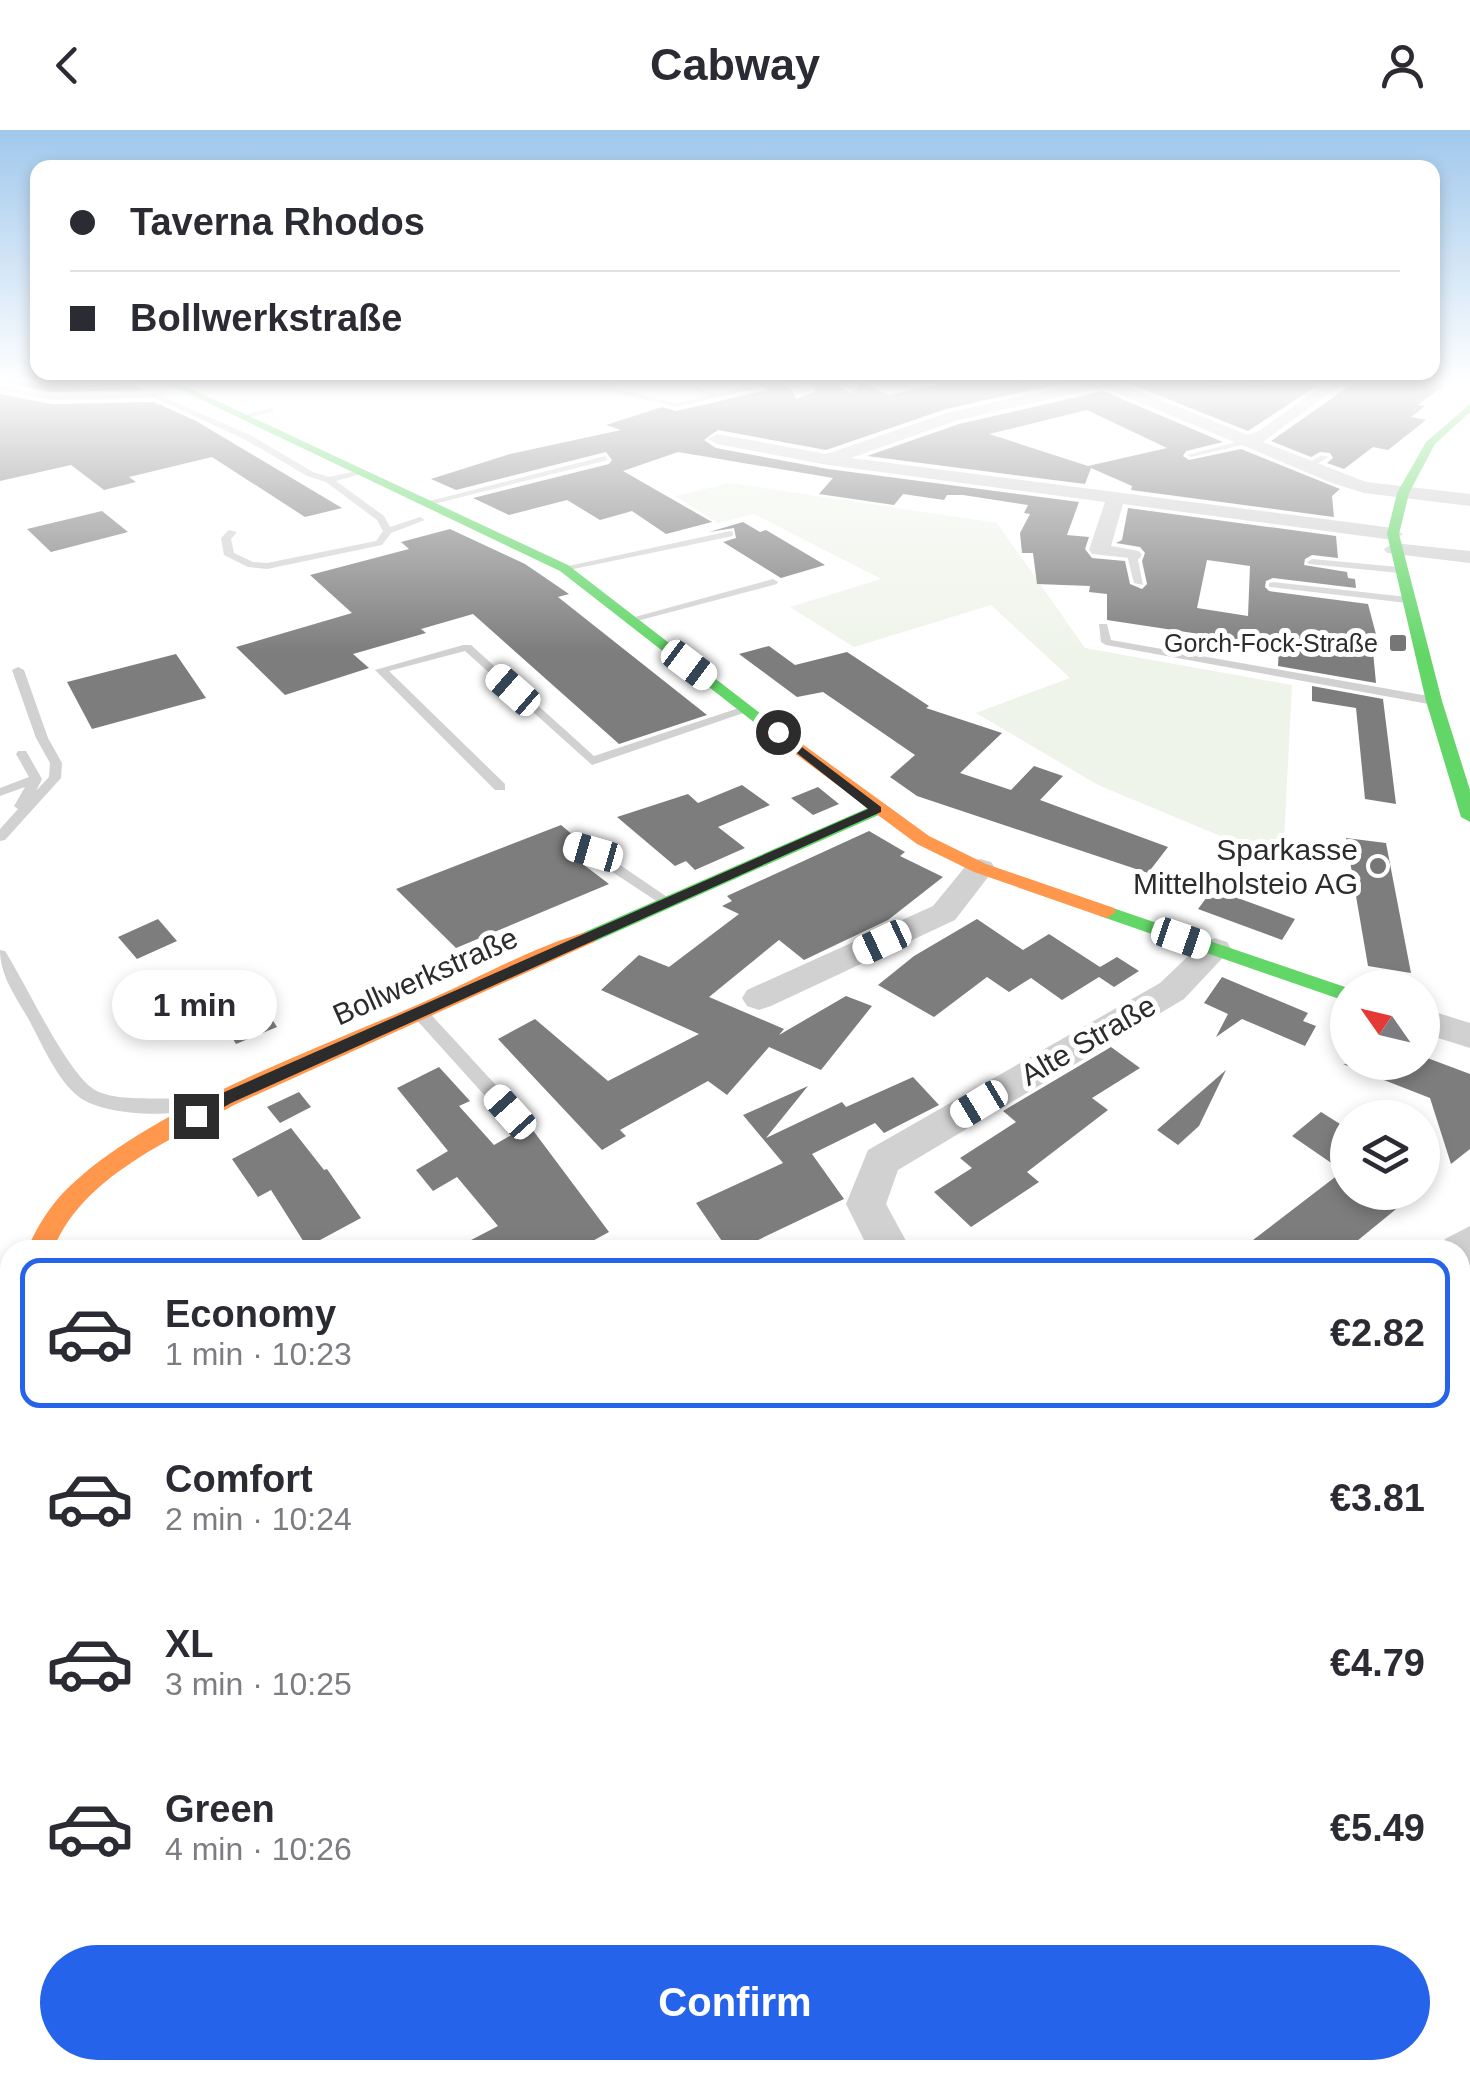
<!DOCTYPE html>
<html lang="en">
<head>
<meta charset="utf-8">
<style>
  body { margin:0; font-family:Arial,sans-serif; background:#f2f2f3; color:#2b2b33; height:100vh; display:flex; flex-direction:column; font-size:38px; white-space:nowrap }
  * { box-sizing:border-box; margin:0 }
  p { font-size:32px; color:#7c7c81 }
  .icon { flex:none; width:55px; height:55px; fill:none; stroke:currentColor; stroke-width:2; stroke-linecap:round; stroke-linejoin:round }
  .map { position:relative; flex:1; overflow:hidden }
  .details { position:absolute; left:0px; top:1110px; width:1470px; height:840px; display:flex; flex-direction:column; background:#fff; border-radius:30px 30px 0 0; box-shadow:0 5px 15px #0003 }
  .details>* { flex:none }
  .guide { position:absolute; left:30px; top:30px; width:1410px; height:220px; border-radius:20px; box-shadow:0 5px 15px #0003; display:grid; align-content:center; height:220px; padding:0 40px; background:#fff }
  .needle { width:65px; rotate:304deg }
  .fabs { position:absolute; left:1330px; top:840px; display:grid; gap:20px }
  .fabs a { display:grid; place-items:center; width:110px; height:110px; border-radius:50%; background:#fff; box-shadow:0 5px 15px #0003; font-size:50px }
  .end { position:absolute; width:45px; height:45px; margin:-22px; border:12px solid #2c2c2c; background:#fff; box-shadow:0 0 0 5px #fff }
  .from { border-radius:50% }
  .bubble { position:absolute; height:70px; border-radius:35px; background:#fff; box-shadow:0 5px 15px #0003; font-size:32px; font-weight:600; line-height:70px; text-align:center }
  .car { position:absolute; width:30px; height:60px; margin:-30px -15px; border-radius:12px; box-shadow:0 0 8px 2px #0007; background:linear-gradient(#fff 24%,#345 0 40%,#fff 0 76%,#345 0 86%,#fff 0) }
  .guide b { display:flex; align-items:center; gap:35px; height:95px; font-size:38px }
  .guide b+b { border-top:2px solid #e1e1e2 }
  .guide i { width:25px; height:25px; background:#2b2b33 }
  ul { padding:18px 0 0; list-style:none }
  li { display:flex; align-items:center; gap:30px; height:150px; margin:0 20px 15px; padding:0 20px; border:5px solid transparent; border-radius:20px }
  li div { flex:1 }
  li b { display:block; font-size:38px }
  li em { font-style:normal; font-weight:600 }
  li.active { border-color:#2563eb }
  li>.icon { width:90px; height:90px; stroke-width:1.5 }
  .action { display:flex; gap:20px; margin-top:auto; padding:20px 40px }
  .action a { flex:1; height:115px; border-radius:60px; background:#2563eb; color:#fff; font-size:40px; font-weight:600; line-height:115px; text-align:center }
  header { display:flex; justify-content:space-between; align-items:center; height:130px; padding:0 40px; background:#fff; font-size:45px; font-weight:600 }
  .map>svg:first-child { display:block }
  .green { fill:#eff4ea }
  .water { fill:#d4e7f2 }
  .building { fill:#7d7d7d; fill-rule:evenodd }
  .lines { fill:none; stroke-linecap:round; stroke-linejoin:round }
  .lane { fill:#d1d1d1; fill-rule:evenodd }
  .street { fill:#d1d1d1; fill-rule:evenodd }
  .fast { fill:#63d668; fill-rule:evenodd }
  .slow { fill:#ff974d; fill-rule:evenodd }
  .route { fill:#2c2c2c }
  .poi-dot { fill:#767676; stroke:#fff; stroke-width:4 }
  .labels { text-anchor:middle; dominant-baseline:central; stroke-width:10; stroke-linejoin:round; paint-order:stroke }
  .far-poi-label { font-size:25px; fill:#2c2c2c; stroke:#fff; text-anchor:end }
  .poi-label { font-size:30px; fill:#2c2c2c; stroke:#fff; text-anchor:end }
  .street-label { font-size:30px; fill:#2c2c2c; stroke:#fff }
</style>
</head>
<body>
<header><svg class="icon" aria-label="back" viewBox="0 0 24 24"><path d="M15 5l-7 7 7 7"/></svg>Cabway<svg class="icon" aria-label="person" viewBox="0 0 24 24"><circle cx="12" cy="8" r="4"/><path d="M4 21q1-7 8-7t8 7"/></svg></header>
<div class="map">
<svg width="1470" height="1950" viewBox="0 0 1470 1950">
  <rect width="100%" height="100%" fill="#fff"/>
  <path class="green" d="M730,353l267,40 88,125 207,37 -9,177 -185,-77 -122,-72 94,-35 -79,-73 -137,42 -64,-40 91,-28 -127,-65 -36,9 -43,-27z
    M718,1940h133l10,10h-133z"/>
  <path class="water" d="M0,1205l10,11v724h595l8,10h-613z"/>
  <path class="building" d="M12,250h115l18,10 -93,2 -52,-10z
    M749,250h29l14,10 4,9 19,-7 -1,-5 -17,-7h33l20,13 10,-7 -10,-6h7l31,15 71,-15h118l-131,29 -120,41 -108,-20 -14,10 12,8 112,21 251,33 -12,33 22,2 -4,12 7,9 33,3 5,23 12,5 5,-5 -5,-23 3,-8 -5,-6 -24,-4 6,-3 6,-32 208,28 2,22 -26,-3 -7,4 -1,6 43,7 1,6 7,1 1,9 -83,-10 -7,3 -1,6 4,4 99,13 10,38 -6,-1 4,42 -98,-17 1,-20 -172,-26v-26l-18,-2 1,-6 -53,-2 -4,-31h-11l-2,-20 10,-19 -6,-1 4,-8 -65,-10h-16l-3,5 -41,-6 -9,11 -75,-11 14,-16 -155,-26 -55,19 89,51 -46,12 -34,-23 -32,9 -33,-20 -58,15 -36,-17 136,-34 3,-4 -6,-8 -150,38 -25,-11 79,-25 111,-24 -15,-5 56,-18 14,4 91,-21zM1207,430l43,6 -2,50 -51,-8z
    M1120,250h65l36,6 7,-6 32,6 10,-6h19l29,5 -70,46z
    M1358,250h93l-33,25 7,1 -14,11 15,3 -38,30 -15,-3 -29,22 -17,-6 6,-5 -3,-5 -10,-1 -9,5 -40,-16z
    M1103,261l120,51 -37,9 -3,5 6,4 52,-11 99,40 -8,7 2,21 -203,-27 1,-4 -41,-18 -6,16 -218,-28 92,-32zM1087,280l80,38 -79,18 -99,-32z
    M0,264l52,10 102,-2 42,19 146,87 -37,9 -93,-60 -83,20 7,5 -32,8 -33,-25 -71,16z
    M102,381l26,21 -77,20 -24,-23z
    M743,392l17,10 6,-2 59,35 -44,13 -58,-36 13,-4 -2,-10 -25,4z
    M450,399l75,35 44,30 -11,3 149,118 -88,29 -146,-130 -52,15 5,4 -73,21 16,14 -84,27 -49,-48 116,-34 -42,-38 99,-26 -8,-7z
    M769,516l26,19 52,-13 82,54 -3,2 76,25 -42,40 51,17 23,-24 29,10 -23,24 128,47 -20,26 -231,-77 -27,-19 25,-22 -92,-63 -26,5 -58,-43z
    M176,524l30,44 -114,31 -25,-47z
    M1312,556l71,13 13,105 -31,-5 -9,-91 -44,-7z
    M742,655l28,20 -52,22 27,21 -50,22 -9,-9 -11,5 -58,-49 71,-23 10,9z
    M818,657l21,17 -26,11 -22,-17z
    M561,695l19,16 -9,-1 -8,9 46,35 -153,64 -60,-59z
    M869,701l36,21 -5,4 43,21 -55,43 -84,40 -25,-20 -70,57 75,32 -5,6 67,-39 26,10 -51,64 -52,-23 -42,48 -19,-14 -88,49 6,6 -24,14 -104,-111 37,-20 73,62 91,-47 -98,-44 38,-35 30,12 70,-53 -17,-8 10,-5 -5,-5z
    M1346,708l40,5 25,130 -43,-7z
    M1213,759l82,30 -13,21 -84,-31z
    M158,789l19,22 -40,18 -19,-22z
    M977,789l46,31 26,-16 51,33 17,-10 22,14 -25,16 -15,-10 -37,23 -31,-22 -22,14 -22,-15 -53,40 -56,-32 36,-29z
    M1222,847l86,36 -5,8 13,5 -11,20 -63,-27 -26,18 12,-23 -24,-11z
    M254,861l23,36 -41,17 -9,-15 -17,7 -13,-22z
    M1111,917l29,21 -48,30 16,12 -81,62 12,10 -68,45 -37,-35 38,-24 -12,-10 56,-36 -13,-11z
    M1422,926l48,18v75l-19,15 -21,-66 -87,-34 79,-2z
    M439,937l31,34 -11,5 35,39 35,-20 80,107 -33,18h-124l46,-24 -41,-49 -24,14 -17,-21 32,-19 -51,-63z
    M1226,940l-27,56 -21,19 -21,-15z
    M913,947l26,28 -55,28 -9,-10 -63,31 32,45 -107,51h-9l-32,-47 87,-40 -40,-48 65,-29 -42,52 76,-36 4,5z
    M299,962l12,15 -31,16 -13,-16z
    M1321,982l27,17v63h69l-71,58h-106l103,-79 -51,-35z
    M291,998l33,42 3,-1 34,49 -54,29 -36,-57 -13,7 -26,-38z"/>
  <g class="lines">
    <path class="lane" d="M618,250h10l-20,7 68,16 32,-8 -37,-15h8l37,14 27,-7 -11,-7h8l14,8 -78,19 -80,-20z
      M781,250h8l23,10 -17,5v-4l6,-1z
      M833,250h9l14,7 -7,2z
      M0,256l52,10 104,-2 94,41 63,37 16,5 32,-7v4l-25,7 48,35 6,11 30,-10 5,3 -34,13 -9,12 -115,24 -19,-2 -24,-12 -3,-17 8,-8 8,2 -6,7 3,14 19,9 14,1 109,-22 7,-10 -6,-11 -51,-38 -19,-6 -63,-37 -89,-41 -103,2 -52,-10z
      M271,278l3,4 -28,6 -4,-2z
      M1248,309l3,4 -60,14 -4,-2z
      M1322,325l7,2 -19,11 -7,-2z
      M605,326l3,4 -182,46 -4,-3z
      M730,401l3,1v4l-169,35 -5,-3z
      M1132,422l5,3 6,30 -9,-2 -7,-28z
      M1312,429l87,8 5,3 -5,3 -90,-9 -2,-2z
      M773,449l5,3 -1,2 -148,39 -5,-3z
      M1273,452l134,15 5,3 -5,3 -138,-16v-4z
      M1099,494h8l4,16 323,57 6,4 -6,4 -328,-60 -5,-3z
      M463,515h8l123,111 151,-50 10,3 -163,56 -127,-114 -76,20 116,113v6h-10l-120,-120z
      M18,537l6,3 24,68 14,25 -1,15 -56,62 -5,1v-12l18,-20 -4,-3 11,-19 -25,9v-8l29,-11 -13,-23 2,-3h8l16,28 -6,12 13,-14 1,-14 -14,-25 -24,-68z
      M573,713l25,7 75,51 -2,3h-10l-73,-48 -22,-9z
      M0,820l5,1c21,33 59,116 87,137 26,19 90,3 103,17l-3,5c-28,7 -89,5 -113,-13 -22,-17 -37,-53 -50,-77 -13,-23 -29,-44 -29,-70z
      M419,876l6,2 91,99 3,5 -3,5h-12l-91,-101 -2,-4 2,-4z"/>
    <path class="street" d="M1092,250h19l137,55 11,-4 72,-51h16l-84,62 103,40 104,12v12l-106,-13 -32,-10 -229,-96 -145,33 -107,38 542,70 10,6 -10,6 -270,-36 -12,42 28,5 3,4 -3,4 -47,-5 -3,-4 16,-48 -277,-37 -111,-21 -9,-5 9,-5 109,20 121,-41z
      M1394,413l76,8v12l-83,-10 -3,-4z
      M980,729l11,3 4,6 -40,52 -184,86 -12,4 -12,-4 -5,-8 5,-8 186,-84 36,-44z
      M1215,808l12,4 4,7 -47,50 -286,171 -12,34 25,46h-42l-23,-46 22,-54 292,-167 43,-41z
      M1422,878l48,15v25l-48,-15z
      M1470,1096v39l-10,3v-18h-20l5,-11z
      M1460,1865l10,4v72l-10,-4z"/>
    <path class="fast" d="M160,250h12l396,185 228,176 -14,3 -222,-173z
      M1470,274v8l-35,32 -26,49 -10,41 43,167 28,89v32l-9,-5 -35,-116 -39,-167 10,-41 29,-51z
      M877,674l6,1v8l-289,129 -7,2 -10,-6 3,-4z
      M1107,776l241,82v14l-248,-86 -2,-4z"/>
    <path class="slow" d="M782,608h12l135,98 57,28 128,44 2,4 -9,6 -7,-2 -126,-44 -57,-28 -135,-100z
      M587,802l10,6 -3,4 -360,163c-65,36 -152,72 -181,145h-26c13,-30 28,-52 53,-73 87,-75 240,-129 346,-176 51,-22 108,-55 161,-69z"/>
  </g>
  <linearGradient id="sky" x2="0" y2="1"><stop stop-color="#a0c8ec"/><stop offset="0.48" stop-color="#fff"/><stop offset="1" stop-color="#fff" stop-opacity="0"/></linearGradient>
  <rect width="1470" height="523" fill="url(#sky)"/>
  <path class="route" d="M778,599l103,78v5l-650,291 -30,17h-11v-8l30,-18 648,-285 -94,-74z"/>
  <g class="poi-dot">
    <rect x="1388" y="503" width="20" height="20" rx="5"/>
    <circle cx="1378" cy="736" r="10"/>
  </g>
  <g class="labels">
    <g class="far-poi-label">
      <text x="1378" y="513">Gorch-Fock-Straße</text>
    </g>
    <g class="poi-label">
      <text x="1358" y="719">Sparkasse<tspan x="1358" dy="34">Mittelholsteio AG</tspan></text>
    </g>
    <g class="street-label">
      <text transform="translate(425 846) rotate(-24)">Bollwerkstraße</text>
      <text transform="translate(1088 910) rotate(-30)">Alte Straße</text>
    </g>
  </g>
</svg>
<div class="fabs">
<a><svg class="needle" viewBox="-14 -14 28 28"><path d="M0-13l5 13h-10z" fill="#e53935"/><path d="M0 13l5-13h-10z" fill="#7c7c81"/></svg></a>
<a><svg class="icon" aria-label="layers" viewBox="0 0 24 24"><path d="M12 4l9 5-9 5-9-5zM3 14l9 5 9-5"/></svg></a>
</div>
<i class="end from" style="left:778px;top:602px"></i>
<i class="end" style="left:196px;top:986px"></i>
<div class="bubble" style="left:112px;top:840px;width:165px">1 min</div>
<i class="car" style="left:689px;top:535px;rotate:127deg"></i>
<i class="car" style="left:513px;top:560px;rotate:311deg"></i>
<i class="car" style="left:593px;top:722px;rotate:286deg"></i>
<i class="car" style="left:1181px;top:808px;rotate:109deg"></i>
<i class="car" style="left:882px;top:812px;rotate:245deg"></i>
<i class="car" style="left:979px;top:974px;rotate:239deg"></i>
<i class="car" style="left:510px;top:982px;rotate:318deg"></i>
<div class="guide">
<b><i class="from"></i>Taverna Rhodos</b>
<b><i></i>Bollwerkstraße</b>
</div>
<section class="details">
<ul>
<li class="active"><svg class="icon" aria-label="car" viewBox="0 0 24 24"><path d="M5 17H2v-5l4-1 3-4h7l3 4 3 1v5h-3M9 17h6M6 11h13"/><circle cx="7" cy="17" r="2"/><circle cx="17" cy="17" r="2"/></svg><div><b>Economy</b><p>1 min · 10:23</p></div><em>€2.82</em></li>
<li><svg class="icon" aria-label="car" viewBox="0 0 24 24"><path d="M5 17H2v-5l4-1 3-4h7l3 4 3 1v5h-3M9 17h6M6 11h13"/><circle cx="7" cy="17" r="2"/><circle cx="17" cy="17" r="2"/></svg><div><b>Comfort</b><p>2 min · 10:24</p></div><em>€3.81</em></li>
<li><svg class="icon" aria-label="car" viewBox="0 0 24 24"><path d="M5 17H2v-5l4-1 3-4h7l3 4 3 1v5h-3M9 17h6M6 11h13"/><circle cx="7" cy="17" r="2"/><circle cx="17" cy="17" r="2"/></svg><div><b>XL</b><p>3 min · 10:25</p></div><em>€4.79</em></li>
<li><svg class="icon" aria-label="car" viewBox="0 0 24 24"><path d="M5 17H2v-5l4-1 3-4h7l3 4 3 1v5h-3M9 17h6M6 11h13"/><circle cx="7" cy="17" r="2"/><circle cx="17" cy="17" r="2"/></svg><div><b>Green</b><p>4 min · 10:26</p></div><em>€5.49</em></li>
</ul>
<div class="action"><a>Confirm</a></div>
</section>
</div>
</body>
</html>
